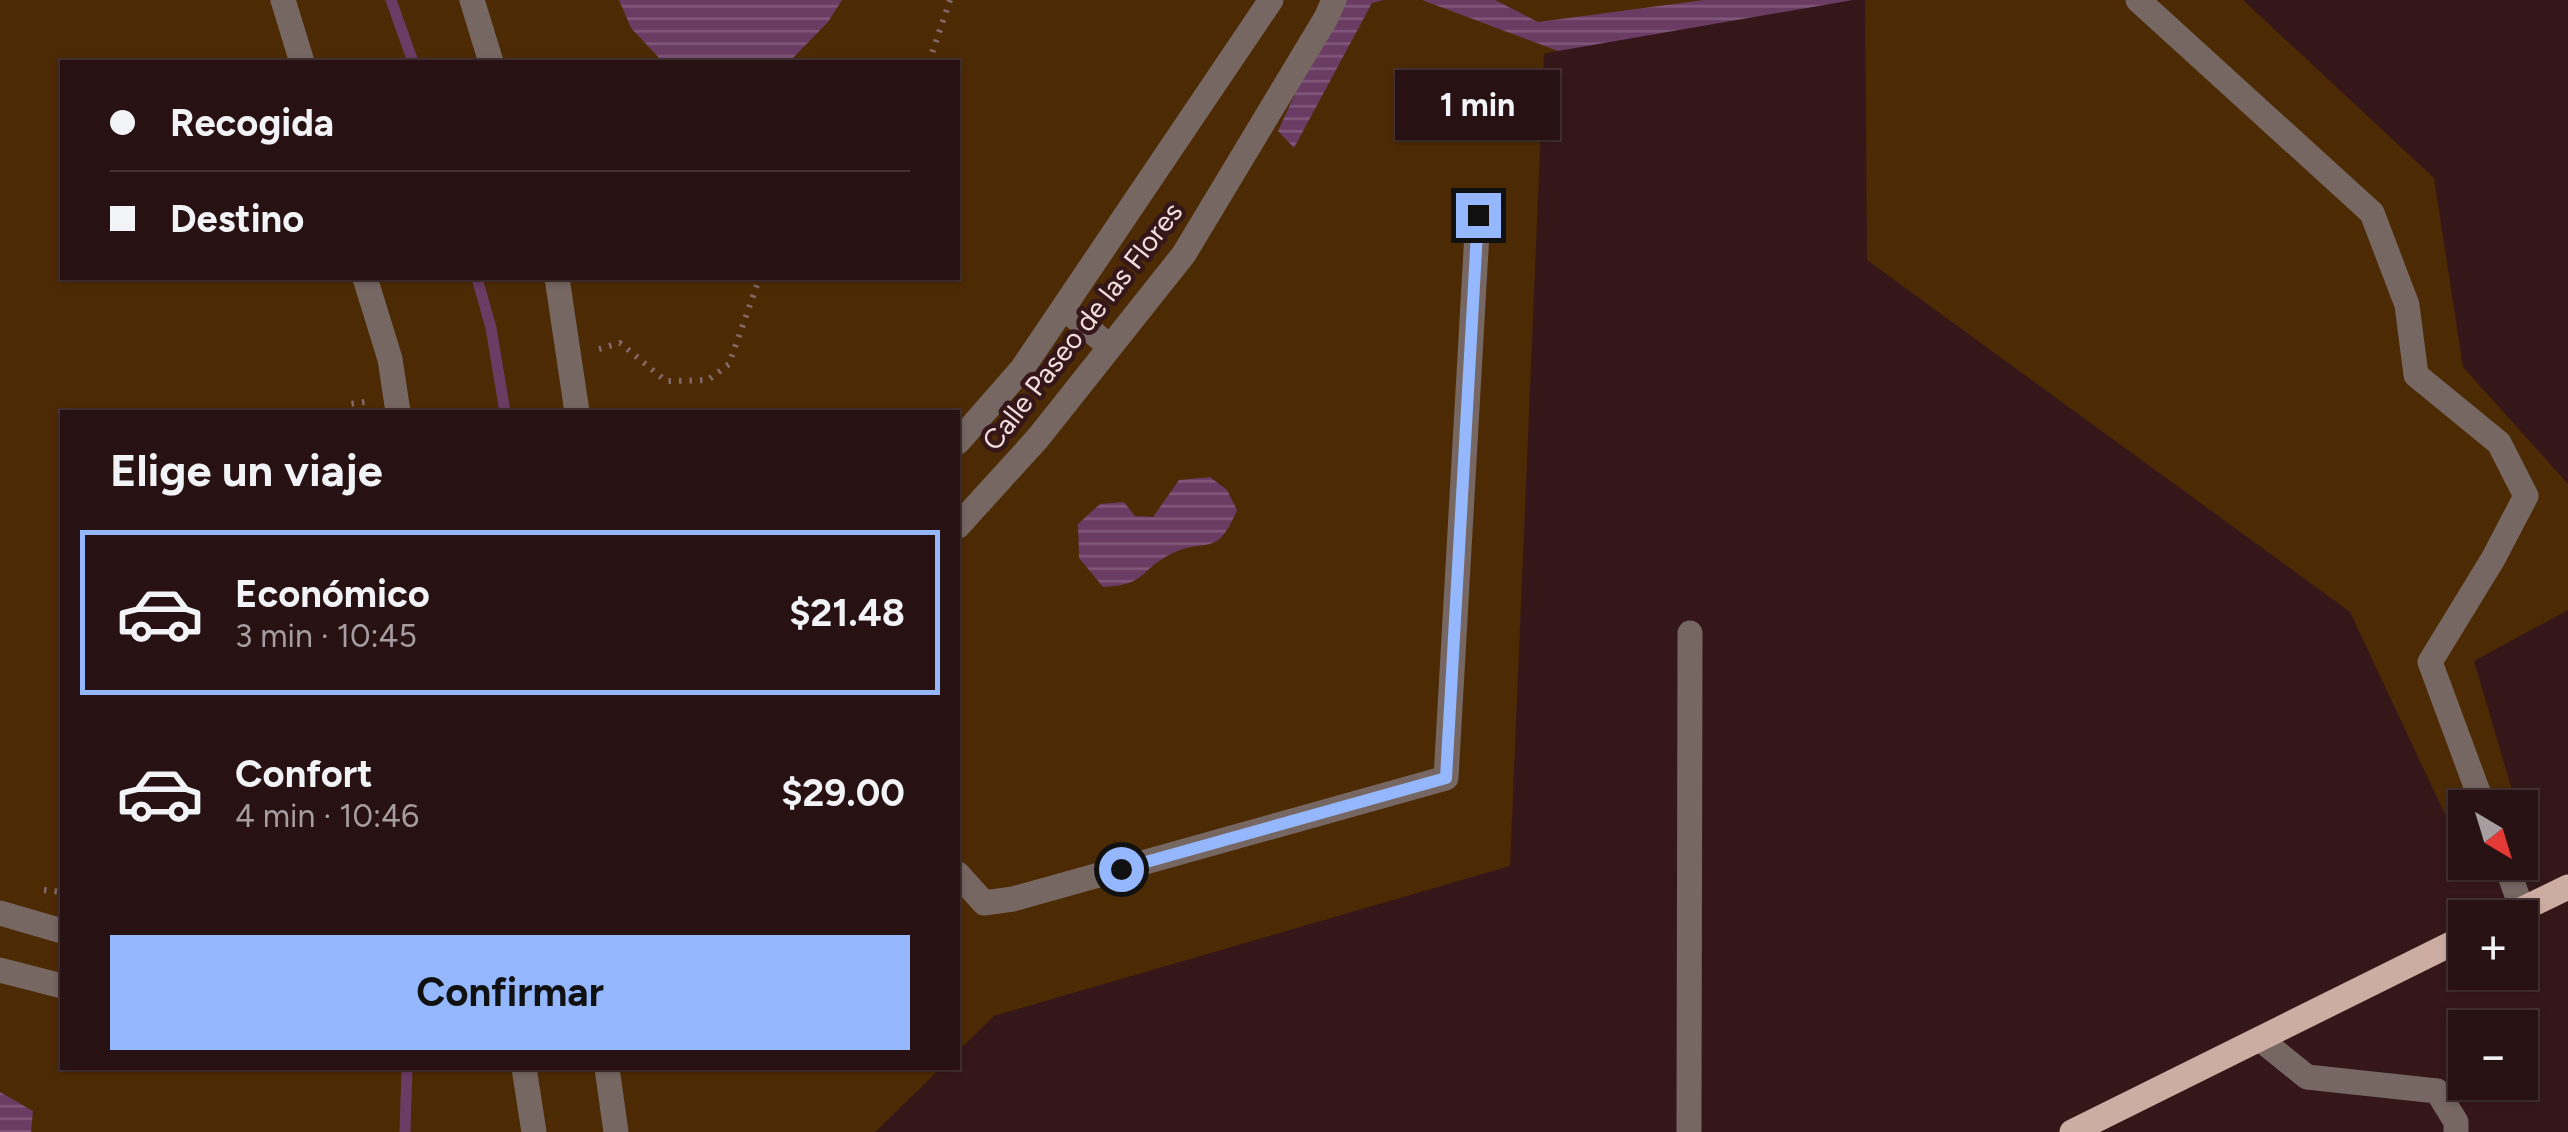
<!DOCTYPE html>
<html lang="es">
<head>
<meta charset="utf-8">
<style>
  body { margin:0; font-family:Figtree,sans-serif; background:#341f21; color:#f1f3f6; height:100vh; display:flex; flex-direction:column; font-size:38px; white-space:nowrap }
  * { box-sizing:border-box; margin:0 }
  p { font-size:32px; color:#a59da0 }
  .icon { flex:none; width:55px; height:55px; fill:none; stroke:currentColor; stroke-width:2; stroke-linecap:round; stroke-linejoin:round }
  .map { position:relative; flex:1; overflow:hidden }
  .details { position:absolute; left:60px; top:410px; width:900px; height:660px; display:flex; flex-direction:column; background:#281113; border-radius:0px; box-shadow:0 2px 8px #0004,0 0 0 2px #443133 }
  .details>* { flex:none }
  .top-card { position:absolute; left:60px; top:60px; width:900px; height:220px; border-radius:0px; box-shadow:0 2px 8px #0004,0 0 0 2px #443133; display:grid; align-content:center; height:220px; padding:0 50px; background:#281113 }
  .needle { width:65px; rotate:142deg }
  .buttons { position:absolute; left:2448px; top:790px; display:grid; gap:20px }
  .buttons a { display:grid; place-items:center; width:90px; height:90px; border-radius:0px; background:#281113; box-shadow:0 2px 8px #0004,0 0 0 2px #443133; font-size:50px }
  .end { position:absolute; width:45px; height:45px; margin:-22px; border:12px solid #94b7fd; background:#111; box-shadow:0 0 0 5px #111 }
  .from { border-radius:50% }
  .bubble { position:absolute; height:70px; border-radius:0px; background:#281113; box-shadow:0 2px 8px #0004,0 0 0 2px #443133; font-size:32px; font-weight:700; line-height:70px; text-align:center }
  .top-card b { display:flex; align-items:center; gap:35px; height:95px; font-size:38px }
  .top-card b+b { border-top:2px solid #443133 }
  .top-card i { width:25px; height:25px; background:#f1f3f6 }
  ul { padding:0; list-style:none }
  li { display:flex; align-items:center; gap:30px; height:165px; margin:0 20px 15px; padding:0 30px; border:5px solid transparent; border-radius:0px }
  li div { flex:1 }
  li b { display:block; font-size:38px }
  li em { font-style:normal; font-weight:700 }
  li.current { border-color:#94b7fd }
  li>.icon { width:90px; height:90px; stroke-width:1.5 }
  h2 { padding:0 50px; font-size:45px; line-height:120px }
  .action { display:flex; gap:20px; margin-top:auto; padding:20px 50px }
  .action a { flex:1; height:115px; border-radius:0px; background:#94b7fd; color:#111; font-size:40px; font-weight:700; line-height:115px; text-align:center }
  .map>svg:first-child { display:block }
  .green { fill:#4c2a04; fill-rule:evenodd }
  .water { fill:url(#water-rules) }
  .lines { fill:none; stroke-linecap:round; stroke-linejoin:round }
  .stream { stroke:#6a3c64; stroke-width:11 }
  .path { stroke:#826869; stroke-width:6; stroke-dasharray:2.5 8; stroke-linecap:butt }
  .minor { stroke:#766762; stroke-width:25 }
  .major { stroke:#cdada2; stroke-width:25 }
  .route { stroke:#94b7fd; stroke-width:12 }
  .labels { text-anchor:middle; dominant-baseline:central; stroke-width:9; stroke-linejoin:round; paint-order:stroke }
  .street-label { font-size:28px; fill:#f2dddd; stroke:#351719 }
</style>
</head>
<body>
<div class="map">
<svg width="2568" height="1132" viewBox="0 0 2568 1132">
  <defs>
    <pattern id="water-rules" width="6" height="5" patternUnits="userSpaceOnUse" patternTransform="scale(2.5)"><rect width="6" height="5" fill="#6a3c64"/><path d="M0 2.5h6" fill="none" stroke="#80587a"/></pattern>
  </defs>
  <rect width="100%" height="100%" fill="#351719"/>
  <path class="green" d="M0,0h1766l-222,54 -34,812 -516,150 -36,35v-639h-896v656h879l-66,64h-875zM62,62h896v216h-896z
    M1865,0h378l191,178 29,189 105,117v126l-94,51 43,146 -52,1v49l-115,-245 -483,-352z"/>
  <path class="water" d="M619,0h223l-14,22 -39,40h-126l-32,-34z
    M1341,0h43l-12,3 -78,145 -16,-17 58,-127z
    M1422,0h73l43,22 166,-22h149l-295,51z
    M1210,477l17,13 10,20c-21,50 -30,26 -66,44 -32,16 -24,31 -68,33l-24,-29 -1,-34 22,-20 24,-2 11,14 18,1 26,-37z
    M0,1092l33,19 -2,21h-31z"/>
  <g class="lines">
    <path class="stream" d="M391,0l22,62
      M477,278l14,50 14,84
      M405,1132l2,-64"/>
    <path class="path" d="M929,62l21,-62
      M599,349l21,-6 46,38 42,-1 21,-16 28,-79 7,-7
      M349,412v-8l16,-2
      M44,890l18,2"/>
    <path class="minor" d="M283,0l19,62
      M472,0l19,62
      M2138,0l234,213 35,92 9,70 83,68 27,53 -33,63 -63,103 54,146
      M365,278l25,81 8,53
      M557,278l20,134
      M1064,308l46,39
      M958,442l64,-73 249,-369
      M958,526l80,-88 146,-184 142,-236 8,-18
      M2505,862l17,47
      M958,874l26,29 29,-4 433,-121 32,-563
      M0,913l62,18
      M0,970l62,16
      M2260,1039l47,38 130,14 19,31v10
      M524,1068l10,64
      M607,1068l9,64
      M1689,1132l1,-499"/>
    <path class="major" d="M2504,918l64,-31
      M2072,1132l393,-195"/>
  </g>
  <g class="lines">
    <path class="route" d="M1121,869l325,-91 32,-563"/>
  </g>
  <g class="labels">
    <g class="street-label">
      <text transform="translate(1082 326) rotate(-52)">Calle Paseo de las Flores</text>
    </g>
  </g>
</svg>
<div class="buttons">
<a><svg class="needle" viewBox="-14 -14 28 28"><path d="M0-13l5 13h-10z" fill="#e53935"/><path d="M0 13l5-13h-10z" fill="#a59da0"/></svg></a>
<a>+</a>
<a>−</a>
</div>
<i class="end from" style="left:1121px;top:869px"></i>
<i class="end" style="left:1478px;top:215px"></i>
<div class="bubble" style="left:1395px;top:70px;width:165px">1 min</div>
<div class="top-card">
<b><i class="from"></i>Recogida</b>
<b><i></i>Destino</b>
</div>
<section class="details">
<h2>Elige un viaje</h2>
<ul>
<li class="current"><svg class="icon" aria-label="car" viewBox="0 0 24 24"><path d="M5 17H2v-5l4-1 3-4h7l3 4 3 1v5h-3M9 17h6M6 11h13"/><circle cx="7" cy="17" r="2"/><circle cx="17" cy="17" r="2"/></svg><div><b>Económico</b><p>3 min · 10:45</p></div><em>$21.48</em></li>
<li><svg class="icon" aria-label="car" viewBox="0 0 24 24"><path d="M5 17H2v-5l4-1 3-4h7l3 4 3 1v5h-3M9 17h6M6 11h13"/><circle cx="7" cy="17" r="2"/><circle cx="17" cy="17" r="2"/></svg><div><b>Confort</b><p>4 min · 10:46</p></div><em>$29.00</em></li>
</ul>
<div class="action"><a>Confirmar</a></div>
</section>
</div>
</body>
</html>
